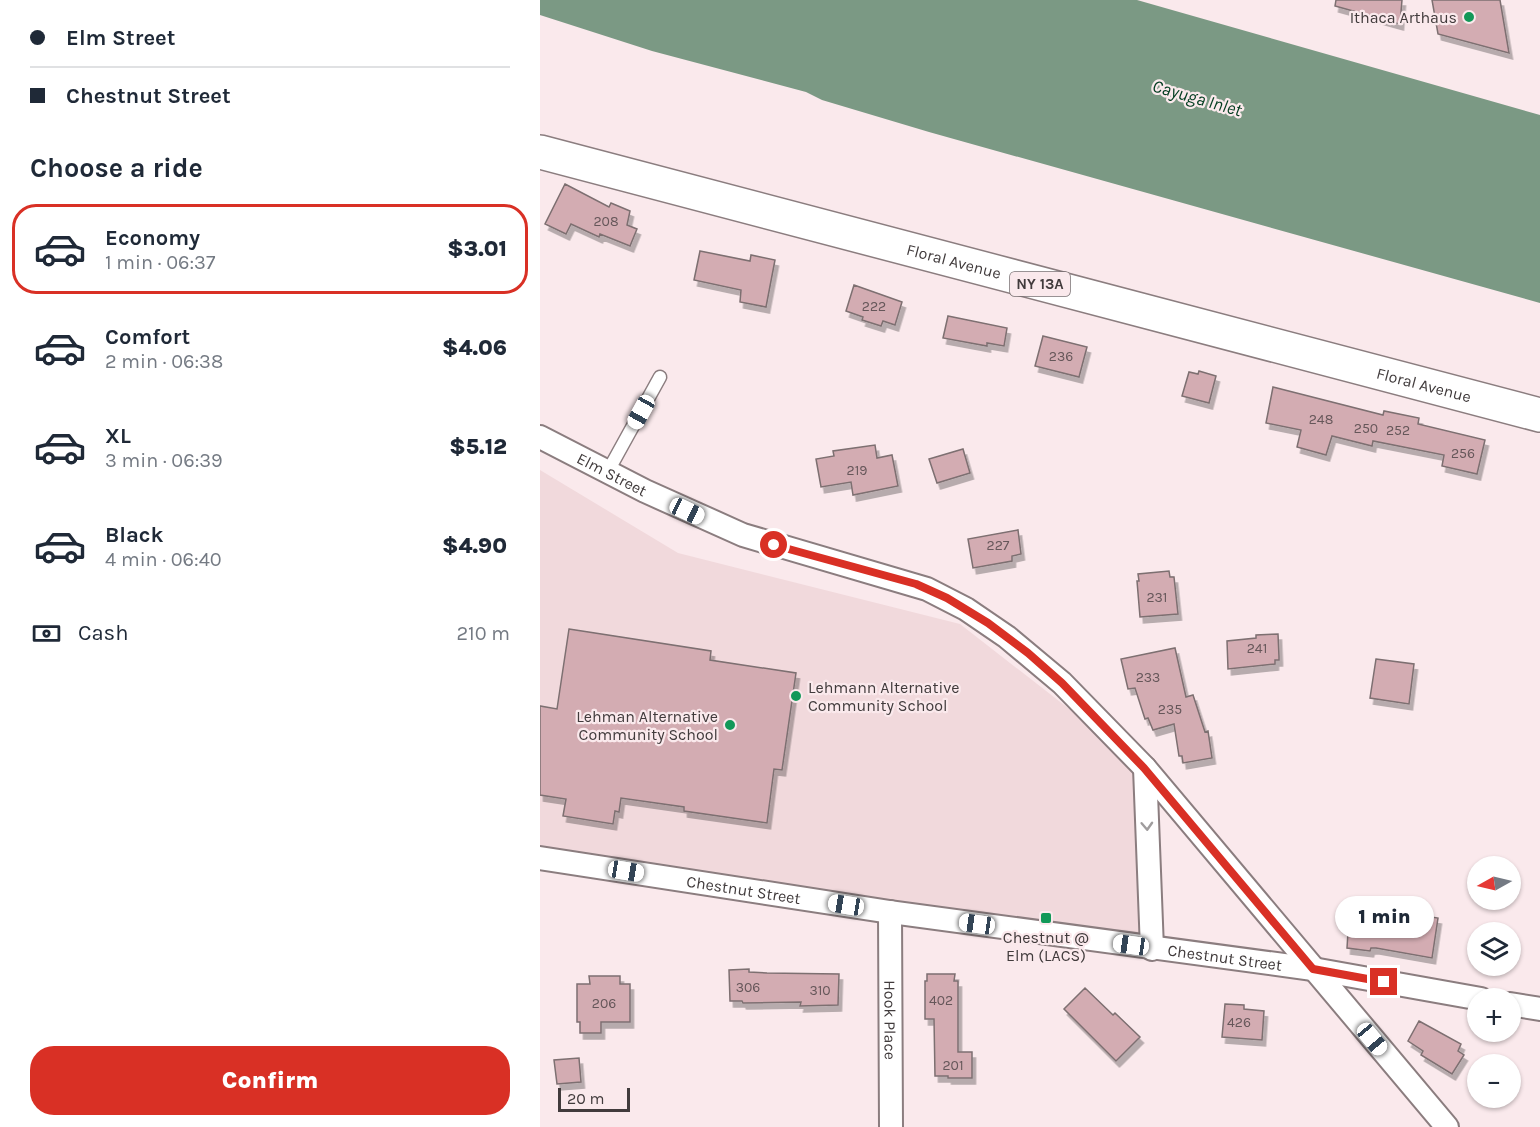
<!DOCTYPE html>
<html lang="en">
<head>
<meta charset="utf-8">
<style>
  body { margin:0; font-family:Karla,sans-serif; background:#f6f6f7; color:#1f2937; height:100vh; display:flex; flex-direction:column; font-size:22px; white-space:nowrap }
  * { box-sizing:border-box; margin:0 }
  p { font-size:20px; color:#747a83 }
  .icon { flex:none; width:33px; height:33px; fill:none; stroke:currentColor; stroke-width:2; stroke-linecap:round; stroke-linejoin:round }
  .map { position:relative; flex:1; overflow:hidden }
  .drawer { display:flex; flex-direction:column; background:#fff; width:540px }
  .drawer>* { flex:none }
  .hud { display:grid; align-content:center; height:132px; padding:0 30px; background:#fff }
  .needle { width:39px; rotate:262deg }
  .controls { position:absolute; left:927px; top:856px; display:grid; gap:12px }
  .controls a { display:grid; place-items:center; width:54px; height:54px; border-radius:50%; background:#fff; box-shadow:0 2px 4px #0004; font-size:30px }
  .scale { position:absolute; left:18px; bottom:15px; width:72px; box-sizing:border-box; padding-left:6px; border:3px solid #413b3c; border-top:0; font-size:16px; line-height:21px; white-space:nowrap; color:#413b3c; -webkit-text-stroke:4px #fae9ec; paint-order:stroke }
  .end { position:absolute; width:27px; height:27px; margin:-14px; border:8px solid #d93025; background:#fff; box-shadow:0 0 0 3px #fff }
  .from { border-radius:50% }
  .bubble { position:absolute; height:42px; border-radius:21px; background:#fff; box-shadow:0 2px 4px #0004; font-size:20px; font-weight:800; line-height:42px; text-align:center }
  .car { position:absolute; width:18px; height:36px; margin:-18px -9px; border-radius:8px; box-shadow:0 0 4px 2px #0007; background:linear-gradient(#fff 24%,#345 0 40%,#fff 0 76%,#345 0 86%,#fff 0) }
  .hud b { display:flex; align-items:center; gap:21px; height:57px; font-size:22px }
  .hud b+b { border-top:2px solid #e0e1e3 }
  .hud i { width:15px; height:15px; background:#1f2937 }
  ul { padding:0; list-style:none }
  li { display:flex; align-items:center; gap:18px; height:90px; margin:0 12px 9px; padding:0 18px; border:3px solid transparent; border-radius:24px }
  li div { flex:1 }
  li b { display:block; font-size:22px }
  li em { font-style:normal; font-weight:800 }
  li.on { border-color:#d93025 }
  li>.icon { width:54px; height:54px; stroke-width:1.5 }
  h2 { padding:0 30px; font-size:27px; line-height:72px }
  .pay { display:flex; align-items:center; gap:15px; height:66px; padding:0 30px; font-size:22px }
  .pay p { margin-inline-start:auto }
  .cta { display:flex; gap:12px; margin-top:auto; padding:12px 30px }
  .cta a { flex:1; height:69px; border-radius:24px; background:#d93025; color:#fff; font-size:24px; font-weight:800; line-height:69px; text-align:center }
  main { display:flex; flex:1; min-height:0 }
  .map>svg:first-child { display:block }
  .built { fill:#f1d9dc }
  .water { fill:#7b9984 }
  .building { fill:#d3acb2; stroke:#7d6f71; stroke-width:1.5; filter:url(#shadow) }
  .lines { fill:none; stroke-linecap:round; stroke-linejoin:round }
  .lane-casing { stroke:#8b7d7f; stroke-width:15 }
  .street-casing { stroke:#8b7d7f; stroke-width:26 }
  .primary-casing { stroke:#8b7d7f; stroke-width:36 }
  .lane { stroke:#fff; stroke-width:12 }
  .street { stroke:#fff; stroke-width:22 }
  .primary { stroke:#fff; stroke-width:33 }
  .oneway { stroke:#a09d9e }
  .route { stroke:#d93025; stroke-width:8 }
  .poi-dot { fill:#129858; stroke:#fae9ec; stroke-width:2 }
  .labels { text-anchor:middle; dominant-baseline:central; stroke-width:4.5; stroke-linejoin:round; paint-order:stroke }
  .number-label { font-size:14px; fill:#66575a }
  .shield { fill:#fae9ec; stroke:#786f71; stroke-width:1.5 }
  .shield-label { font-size:15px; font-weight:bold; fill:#413b3c }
  .poi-label { font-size:16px; fill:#413b3c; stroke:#fae9ec; text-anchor:end }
  .street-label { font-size:16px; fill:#413b3c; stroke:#fae9ec }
  .water-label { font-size:18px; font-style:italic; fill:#013c1f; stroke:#fae9ec }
</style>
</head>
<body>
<main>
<section class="drawer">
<div class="hud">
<b><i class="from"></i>Elm Street</b>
<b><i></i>Chestnut Street</b>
</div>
<h2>Choose a ride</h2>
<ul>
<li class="on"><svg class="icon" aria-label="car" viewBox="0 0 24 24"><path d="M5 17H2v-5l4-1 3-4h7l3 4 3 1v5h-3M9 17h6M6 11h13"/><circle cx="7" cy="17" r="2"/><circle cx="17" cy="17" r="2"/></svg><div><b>Economy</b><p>1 min · 06:37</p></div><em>$3.01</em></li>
<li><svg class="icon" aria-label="car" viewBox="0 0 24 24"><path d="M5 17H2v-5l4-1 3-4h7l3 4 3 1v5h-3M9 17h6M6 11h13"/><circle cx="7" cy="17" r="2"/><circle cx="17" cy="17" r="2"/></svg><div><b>Comfort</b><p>2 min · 06:38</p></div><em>$4.06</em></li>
<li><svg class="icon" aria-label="car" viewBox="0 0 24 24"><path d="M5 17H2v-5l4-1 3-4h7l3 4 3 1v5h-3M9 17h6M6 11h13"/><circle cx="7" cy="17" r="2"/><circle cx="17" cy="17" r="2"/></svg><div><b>XL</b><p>3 min · 06:39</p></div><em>$5.12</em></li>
<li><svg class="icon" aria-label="car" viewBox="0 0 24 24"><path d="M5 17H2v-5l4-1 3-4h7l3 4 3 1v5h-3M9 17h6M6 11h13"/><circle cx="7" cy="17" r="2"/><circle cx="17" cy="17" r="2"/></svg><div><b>Black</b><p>4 min · 06:40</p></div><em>$4.90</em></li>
</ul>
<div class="pay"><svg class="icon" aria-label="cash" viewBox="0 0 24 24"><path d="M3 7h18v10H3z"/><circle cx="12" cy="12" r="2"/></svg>Cash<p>210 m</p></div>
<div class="cta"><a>Confirm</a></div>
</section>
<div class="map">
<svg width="1000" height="1127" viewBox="0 0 1000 1127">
  <defs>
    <filter id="shadow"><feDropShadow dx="3.5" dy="6" stdDeviation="0" flood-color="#0004"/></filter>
  </defs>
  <rect width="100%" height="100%" fill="#fae9ec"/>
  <path class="built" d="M0,470l138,83 282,71 185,144 -2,171 -603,-90z"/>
  <path class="water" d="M0,0h597l403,115v188l-611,-171 -107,-32 -16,-8 -154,-41 -112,-36z"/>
  <path class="building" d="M796,0h66l-2,24 -65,-18z
    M892,0h68l9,53 -71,-19z
    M25,184l44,23 2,-4 19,8 -3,14 10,4 -7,17 -30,-12 -1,3 -28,-13 -5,10 -21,-10z
    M160,251l50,10 1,-6 24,5 -9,47 -26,-5 1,-12 -47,-10z
    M314,285l48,17 -7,23 -12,-4 -2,5 -19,-6 1,-3 -17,-6z
    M408,316l59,12 -3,18 -17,-3v3l-44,-8z
    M503,336l44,11 -8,30 -44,-11z
    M659,371l17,5 -7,27 -27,-7 7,-24 9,2z
    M733,387l110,28 1,-4 35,7 -1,6 67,16 -8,34 -35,-8 2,-11 -71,-14 -1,5 -40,-10 -6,19 -29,-8 4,-17 -35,-7z
    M335,445l2,13 15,-3 6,31 -45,9 -2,-13 -30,5 -5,-28 18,-3 -1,-5z
    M423,449l7,24 -33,10 -8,-24z
    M478,530l3,24 -9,2v5l-39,7 -5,-29z
    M629,571l1,6h4l4,37 -38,3 -3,-36h2l-1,-7z
    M29,629l142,22 -1,9 86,13 -14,97 -8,-1 -7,54 -83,-12v-4l-63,-9 -2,14 -4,-1 -2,13 -50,-8 3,-17 -26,-4v-89l17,3z
    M738,634l1,23v3h-4v4l-47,5 -1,-28 29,-3v-3z
    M635,648l11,49 7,-2 12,37 3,-1 4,27 -29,5 -1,-7h-3l-5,-32 -21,6 -5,-12 -3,1 -10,-31 -7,1 -7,-30z
    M836,659l38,5 -5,40 -39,-6z
    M811,910l61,7 1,-3 25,4 -6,40 -56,-10h-5l-1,3 -23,-3 1,-16 -7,-8 9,-7z
    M209,969v3l18,1 72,1 -1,31 -38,1 1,-4 -58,1 -1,-2h-12l-1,-31z
    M387,974h28l-1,7h4v71h14v26h-24v-2h-13l-1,-57h-9v-38h2z
    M49,976h31v8h10v38h-29v11h-21v-11h-3v-38h13z
    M545,988l28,27 2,-2 25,24 -24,24 -52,-52z
    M685,1004l19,1v4l20,2 -2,29 -40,-3z
    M879,1021l42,23 -3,7 6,4 -12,19 -31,-19 2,-4 -15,-10z
    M39,1058l2,24 -24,2 -3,-24z"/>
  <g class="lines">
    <g class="lane-casing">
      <path id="lane" d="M67,473l53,-96"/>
    </g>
    <g class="street-casing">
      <g id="street">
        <path id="s1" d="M0,437l105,54 98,44 184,54 39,20 41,28 55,46 83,85 302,359"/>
        <path d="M605,768l7,181"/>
        <path id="s2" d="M0,858l350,54 423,57 168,30"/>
        <path id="s3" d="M350,912l1,215"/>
        <path d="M970,1004l30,5"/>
      </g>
    </g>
    <g class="primary-casing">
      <g id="primary">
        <path id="s4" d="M0,152l1000,263"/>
      </g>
    </g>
    <use href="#lane" class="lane"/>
    <use href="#street" class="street"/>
    <use href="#primary" class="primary"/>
  </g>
  <defs><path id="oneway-chevron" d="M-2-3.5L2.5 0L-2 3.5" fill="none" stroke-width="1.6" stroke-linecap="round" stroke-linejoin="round" transform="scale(1.5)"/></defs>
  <use class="oneway" href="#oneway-chevron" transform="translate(607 826) rotate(87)"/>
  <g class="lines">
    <path class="route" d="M234,545l142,39 31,14 41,25 40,30 34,30 82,85 169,201 71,13"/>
  </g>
  <g class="poi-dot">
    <circle cx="929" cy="17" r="6"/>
    <circle cx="256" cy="696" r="6"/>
    <circle cx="190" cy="725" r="6"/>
    <rect x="500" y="912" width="12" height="12" rx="3"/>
  </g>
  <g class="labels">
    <g class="number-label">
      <text x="66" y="221">208</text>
      <text x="334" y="306">222</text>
      <text x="521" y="356">236</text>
      <text x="781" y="419">248</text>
      <text x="826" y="428">250</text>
      <text x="858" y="430">252</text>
      <text x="923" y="453">256</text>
      <text x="317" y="470">219</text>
      <text x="458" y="545">227</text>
      <text x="617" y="597">231</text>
      <text x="717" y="648">241</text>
      <text x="608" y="677">233</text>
      <text x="630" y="709">235</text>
      <text x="208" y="987">306</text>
      <text x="280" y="990">310</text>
      <text x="401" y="1000">402</text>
      <text x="64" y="1003">206</text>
      <text x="699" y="1022">426</text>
      <text x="413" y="1065">201</text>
    </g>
    <rect class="shield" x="470" y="272" width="60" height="24" rx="4.5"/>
    <g class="shield-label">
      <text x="500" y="284">NY 13A</text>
    </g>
    <g class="poi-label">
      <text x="917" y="17">Ithaca Arthaus</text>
      <text x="268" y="687" text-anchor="start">Lehmann Alternative<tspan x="268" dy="18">Community School</tspan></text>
      <text x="178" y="716">Lehman Alternative<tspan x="178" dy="18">Community School</tspan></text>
      <text x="506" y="937" text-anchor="middle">Chestnut @<tspan x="506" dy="18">Elm (LACS)</tspan></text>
    </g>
    <g class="street-label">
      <text stroke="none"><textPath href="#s4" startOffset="428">Floral Avenue</textPath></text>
      <text stroke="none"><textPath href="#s4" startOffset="914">Floral Avenue</textPath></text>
      <text stroke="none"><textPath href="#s1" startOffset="81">Elm Street</textPath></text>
      <text stroke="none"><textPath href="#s2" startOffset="206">Chestnut Street</textPath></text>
      <text stroke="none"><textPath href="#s2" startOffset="692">Chestnut Street</textPath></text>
      <text stroke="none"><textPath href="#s3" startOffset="108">Hook Place</textPath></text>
    </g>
    <g class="water-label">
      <text transform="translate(657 98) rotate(16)">Cayuga Inlet</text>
    </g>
  </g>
</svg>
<div class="controls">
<a><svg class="needle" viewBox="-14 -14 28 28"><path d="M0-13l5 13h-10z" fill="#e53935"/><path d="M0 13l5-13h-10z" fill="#747a83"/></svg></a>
<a><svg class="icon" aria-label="layers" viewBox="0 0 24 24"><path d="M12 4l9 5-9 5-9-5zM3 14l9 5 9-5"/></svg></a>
<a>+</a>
<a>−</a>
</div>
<div class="scale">20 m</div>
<i class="end from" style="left:234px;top:545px"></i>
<i class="end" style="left:844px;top:982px"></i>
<div class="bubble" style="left:795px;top:896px;width:99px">1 min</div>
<i class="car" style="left:101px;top:412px;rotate:209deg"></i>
<i class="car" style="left:147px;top:511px;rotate:115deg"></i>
<i class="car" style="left:86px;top:871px;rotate:99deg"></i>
<i class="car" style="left:306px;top:905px;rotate:279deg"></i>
<i class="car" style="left:437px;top:924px;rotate:278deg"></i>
<i class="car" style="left:591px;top:945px;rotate:278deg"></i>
<i class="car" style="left:832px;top:1039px;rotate:140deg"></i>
</div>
</main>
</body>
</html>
